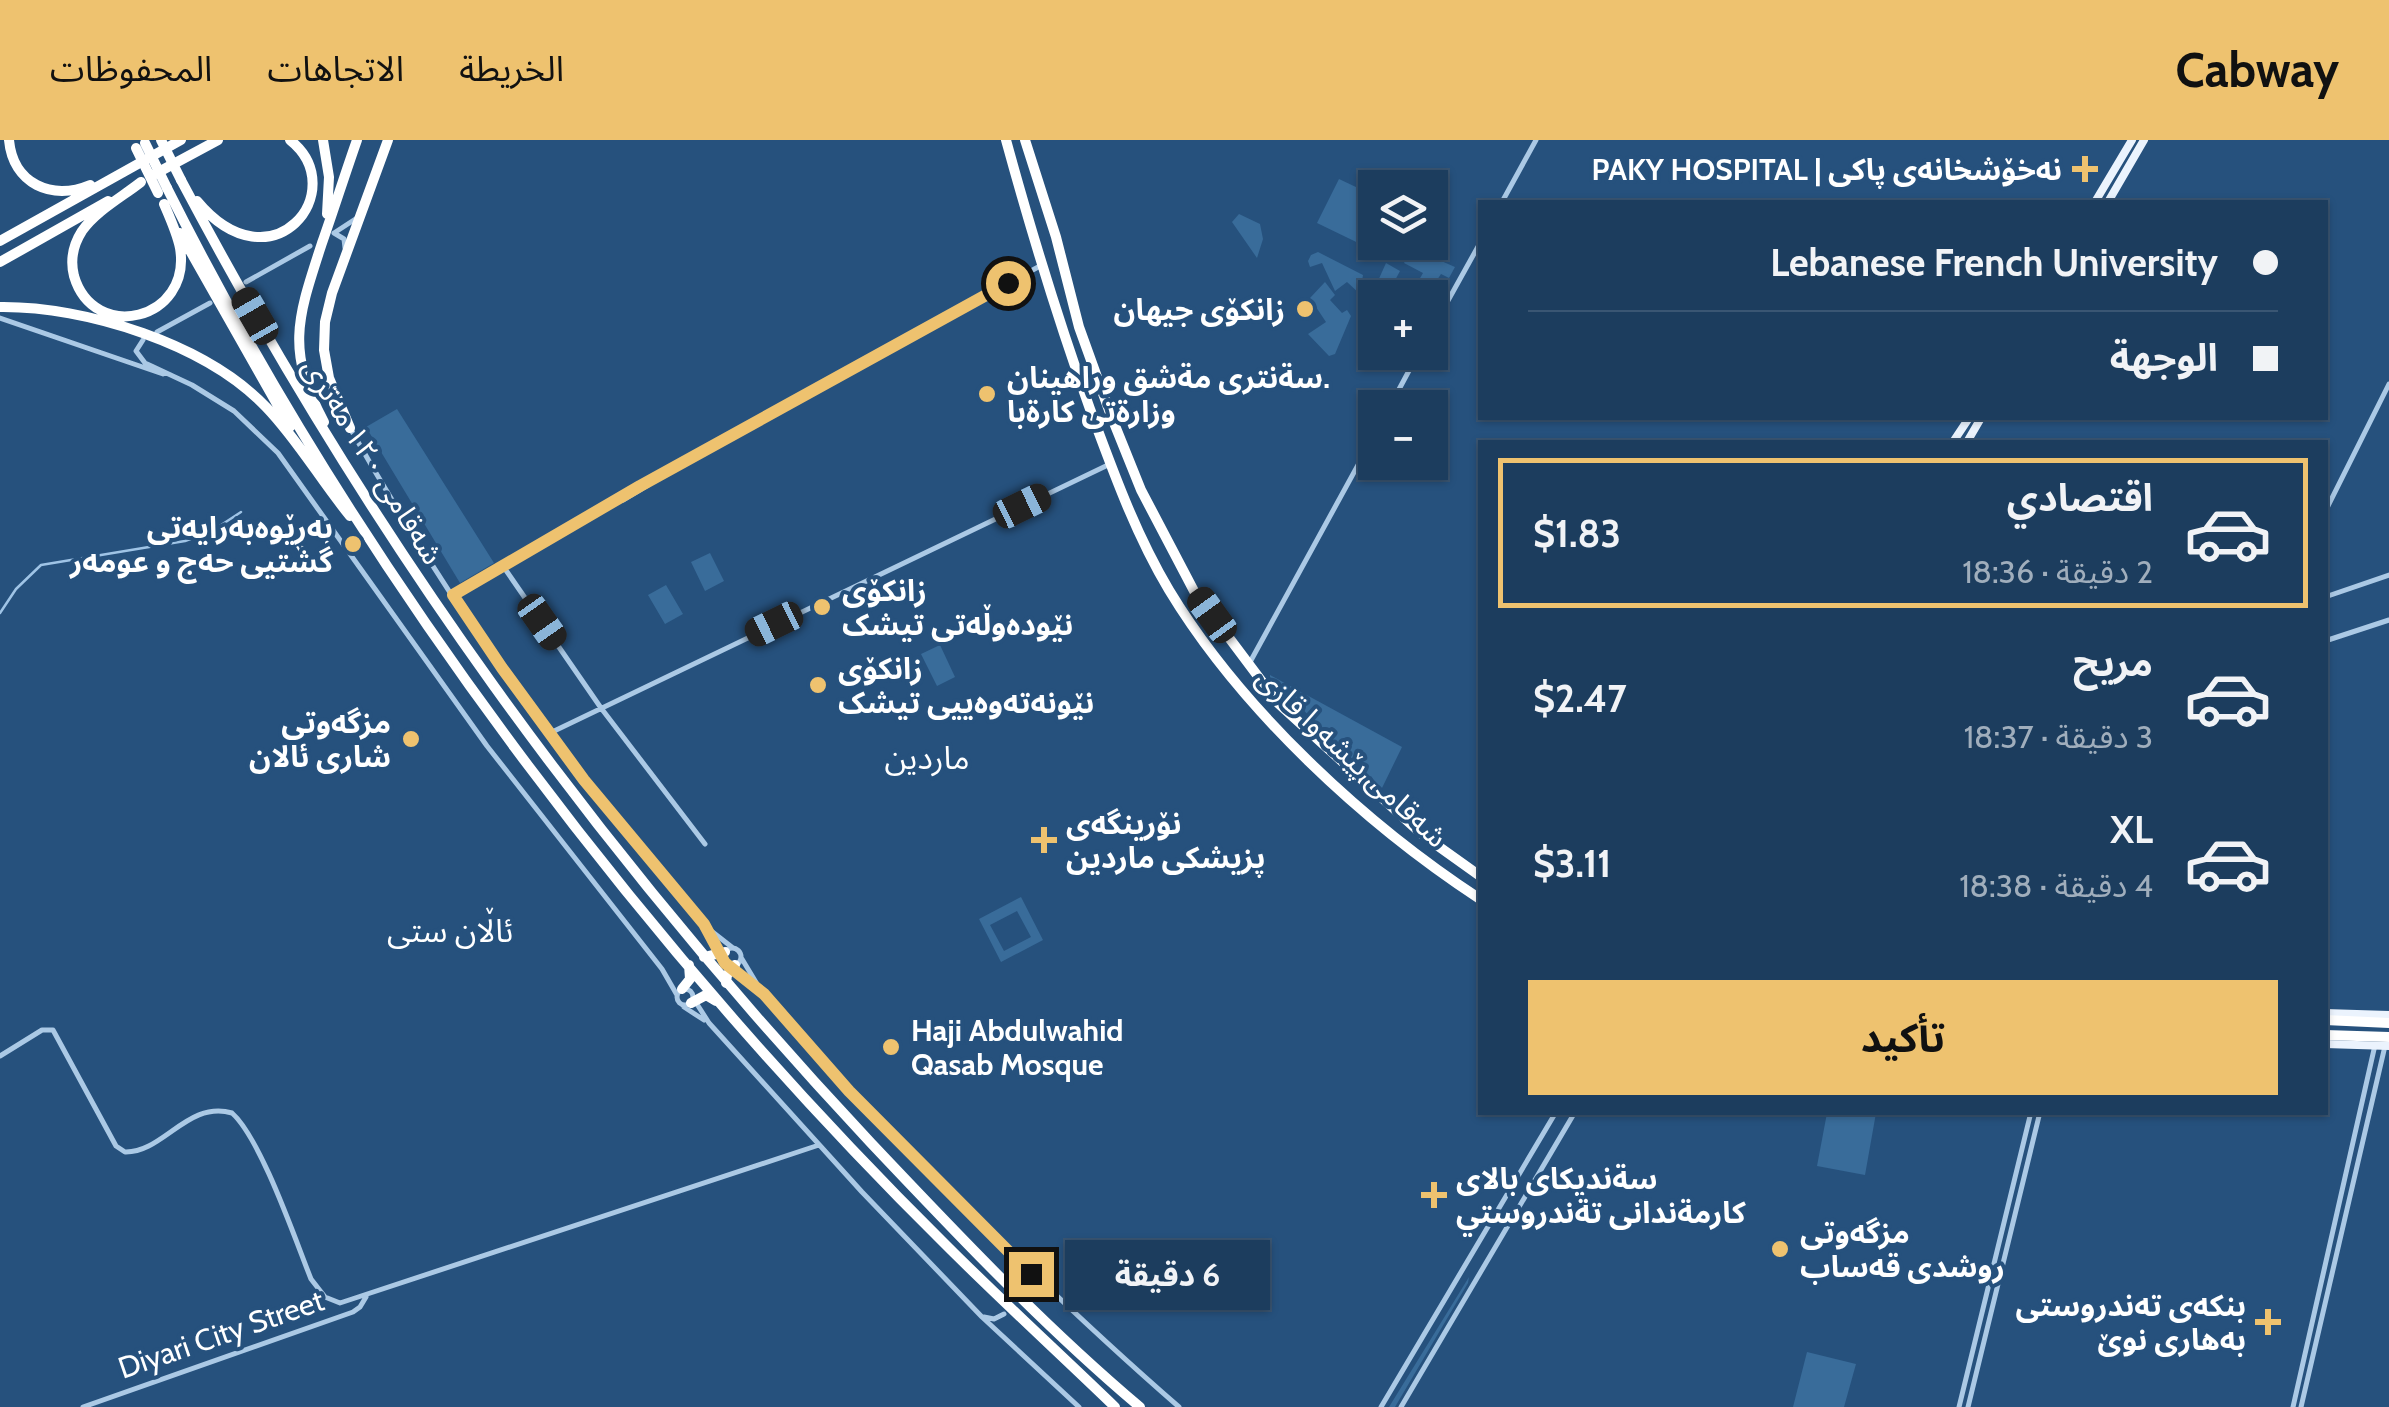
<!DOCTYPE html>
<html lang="ar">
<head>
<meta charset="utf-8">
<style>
  body { margin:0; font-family:Cabin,"Noto Sans Arabic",sans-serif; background:#294867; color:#f1f3f6; direction:rtl; height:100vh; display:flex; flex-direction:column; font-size:38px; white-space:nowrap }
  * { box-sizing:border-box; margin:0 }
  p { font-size:32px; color:#a0aebc }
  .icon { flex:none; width:55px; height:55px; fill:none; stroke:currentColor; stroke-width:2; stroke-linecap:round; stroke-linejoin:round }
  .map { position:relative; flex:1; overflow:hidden; direction:ltr }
  .details { position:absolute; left:1478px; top:300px; width:850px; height:675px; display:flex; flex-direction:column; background:#1c3d5e; border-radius:0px; box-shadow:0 2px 8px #0004,0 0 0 2px #3a5673; direction:rtl }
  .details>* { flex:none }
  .banner { position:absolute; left:1478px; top:60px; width:850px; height:220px; border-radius:0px; box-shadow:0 2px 8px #0004,0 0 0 2px #3a5673; direction:rtl; display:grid; align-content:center; height:220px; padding:0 50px; background:#1c3d5e }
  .fabs { position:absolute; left:1358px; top:30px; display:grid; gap:20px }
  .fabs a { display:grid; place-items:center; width:90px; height:90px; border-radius:0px; background:#1c3d5e; box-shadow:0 2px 8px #0004,0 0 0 2px #3a5673; font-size:50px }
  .end { position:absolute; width:45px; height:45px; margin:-22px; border:12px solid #eec26f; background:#111; box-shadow:0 0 0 5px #111 }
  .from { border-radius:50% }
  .bubble { position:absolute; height:70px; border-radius:0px; background:#1c3d5e; box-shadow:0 2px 8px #0004,0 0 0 2px #3a5673; font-size:32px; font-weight:700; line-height:70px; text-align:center; direction:rtl }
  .car { position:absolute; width:30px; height:60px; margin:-30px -15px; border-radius:12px; box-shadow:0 0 8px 2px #0007; background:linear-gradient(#222 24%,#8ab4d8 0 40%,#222 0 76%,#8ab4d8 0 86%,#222 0) }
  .banner b { display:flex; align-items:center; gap:35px; height:95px; font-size:38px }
  .banner b+b { border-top:2px solid #3a5673 }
  .banner i { width:25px; height:25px; background:#f1f3f6 }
  ul { padding:18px 0 0; list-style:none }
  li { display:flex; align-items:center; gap:30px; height:150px; margin:0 20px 15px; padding:0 30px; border:5px solid transparent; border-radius:0px }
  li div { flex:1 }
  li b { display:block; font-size:38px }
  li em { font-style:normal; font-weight:700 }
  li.active { border-color:#eec26f }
  li>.icon { width:90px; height:90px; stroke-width:1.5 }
  .button { display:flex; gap:20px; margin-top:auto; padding:20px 50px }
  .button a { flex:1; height:115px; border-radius:0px; background:#eec26f; color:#111; font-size:40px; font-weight:700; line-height:115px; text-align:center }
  header { display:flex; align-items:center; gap:60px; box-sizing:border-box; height:140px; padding:0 50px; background:#eec26f; color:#111 }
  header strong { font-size:48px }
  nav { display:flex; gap:55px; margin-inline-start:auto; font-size:35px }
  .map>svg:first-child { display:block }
  .green { fill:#396c9a; fill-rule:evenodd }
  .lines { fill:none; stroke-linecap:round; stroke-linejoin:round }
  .stream { stroke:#9fc4e6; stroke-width:2.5 }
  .minor { stroke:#abc9e5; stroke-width:5 }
  .major { stroke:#ebf3fd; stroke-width:8 }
  .highway { stroke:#fff; stroke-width:10 }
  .highway-bridge { stroke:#fff; stroke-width:10 }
  .route { stroke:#eec26f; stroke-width:12 }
  .poi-dot { fill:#eec26f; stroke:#26517d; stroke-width:4 }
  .labels { text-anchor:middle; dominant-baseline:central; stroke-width:8; stroke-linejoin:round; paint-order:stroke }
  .poi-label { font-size:30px; font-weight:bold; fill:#fff; stroke:#26517d; text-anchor:start }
  .street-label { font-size:30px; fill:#fff; stroke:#26517d }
  .neighbourhood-label { font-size:32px; fill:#fff; stroke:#26517d }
</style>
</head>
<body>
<header>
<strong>Cabway</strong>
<nav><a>الخريطة</a><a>الاتجاهات</a><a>المحفوظات</a></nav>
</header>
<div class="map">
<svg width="2389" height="1267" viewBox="0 0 2389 1267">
  <rect width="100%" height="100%" fill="#26517d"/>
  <path class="green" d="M1339,39l36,17v46l10,1 -6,10 -62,-30z
    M1239,74l21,10 3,15 -6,19 -25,-36z
    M1430,97l10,5 -8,15 23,10 -6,11 -8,-4 -8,12 -14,-6 4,-7 -19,-10 11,-20 15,-1z
    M1318,112l45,23 -3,19 -13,-12 -12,9 -13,-28 -12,4 -2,-6 3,-6z
    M1386,123l14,8 -14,26 -11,1v21l-5,10 -10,-8z
    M1325,142l10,13 -5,5 12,13 5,-3 4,6 -16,38 -6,2 -21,-22 18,-12 -16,-24z
    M397,269l97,154 -34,20 -94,-156z
    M710,413l14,28 -19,10 -14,-29z
    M666,445l17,29 -18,10 -17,-29z
    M940,505l15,32 -18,9 -16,-32z
    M1270,535l132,72 -20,41 -112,-111z
    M1021,757l22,43 -42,22 -22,-43zM1017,771l14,26 -27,14 -14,-26z
    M1827,973h49l-11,62 -48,-9z
    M1469,1137l-1,6 -73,124h-6z
    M1807,1212l49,12 -12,43h-51z"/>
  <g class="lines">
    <path class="stream" d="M0,473l16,-24 25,-24 144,-24 27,-10 29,-19"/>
    <path class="minor" d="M1502,62l34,-62
      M345,108l-1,-9 -10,-6 23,-15
      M246,142l64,-36
      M0,178l163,56
      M157,192l53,-29
      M1430,193l50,-90
      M143,200l-7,11 9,12 47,22 42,26 44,42 209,293 175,223 15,26
      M1389,268l30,-56
      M350,288c69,122 147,241 233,351 45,57 110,118 141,181
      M623,360l25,-15
      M2325,372l64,-128
      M503,426l98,142 104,136
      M453,455l187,-109 400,-220
      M2325,457l64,-22
      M2325,501l64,-21
      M1249,524l126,-230
      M550,593l560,-269
      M710,790l23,18
      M723 817a9 9 0 1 1 18 0a9 9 0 1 1-18 0Z
      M742,819l15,25
      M727,824c49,33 81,85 122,126 106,109 215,217 330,317
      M677 857a8 8 0 1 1 16 0a8 8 0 1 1-16 0Z
      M695,861l14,22 153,169 120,125 97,90
      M684,867l20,13
      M0,916l42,-26h11l63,116 9,6c38,1 63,-52 107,-39 29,26 63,126 79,166l14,18 15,6 479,-158
      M1496,1074l6,9 9,-1
      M1028,1149l4,-7 -2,-9
      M984,1177l10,2 10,-5
      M83,1267l270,-95 7,-5 6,-10
      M1381,1267l175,-295
      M1401,1267l174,-295
      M1959,1267l72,-295
      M1968,1267l72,-295
      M2293,1267l82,-362
      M2301,1267l84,-361"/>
    <path class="major" d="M2095,62l37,-62
      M2108,62l36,-62
      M1953,302l16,-24
      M1967,302l14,-24
      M2325,873l64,2
      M2325,904l64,2"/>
    <path class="highway" d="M9,0c4,44 43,61 81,45
      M323,0l6,37 -2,37
      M1006,0c25,91 52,180 84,269 23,62 45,124 79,181 72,119 195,233 311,309
      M1025,0l31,97 23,90 31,86 31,77 53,101 84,112 146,133 56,40
      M153,35l65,-35
      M181,40c190,359 412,666 690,963 86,91 173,183 269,264
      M141,42c-19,15 -45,29 -59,49 -9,14 -12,29 -8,45 20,68 118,44 106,-28 -3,-15 -10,-30 -16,-44
      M167,48c192,383 475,756 779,1057 55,55 113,108 169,162
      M197,61c75,90 156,-11 93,-61
      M180,93l110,194
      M0,101l181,-101
      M0,122l108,-61
      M0,167c86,-1 206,37 266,100 32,33 55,74 84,109
      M324,282c-39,-73 -26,-105 -2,-179 12,-34 23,-69 35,-103
      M350,288l-21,-50 -5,-28 1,-28 7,-29 56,-153
      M704,817l21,-5
      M726,843l1,-8 8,-10
      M682,849l8,-10 -1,-14
      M691,863l15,-8 10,6
      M2325,880l64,3
      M2325,895l64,2"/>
    <path class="highway-bridge" d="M161,0l20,40
      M145,3l22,45
      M136,8l22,45"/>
  </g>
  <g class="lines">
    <path class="route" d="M1008,143l-368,203 -187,109 49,73 82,112 120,144 21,39 39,31 85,97 182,183"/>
  </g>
  <g class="poi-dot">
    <path d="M2080 14h10v10h10v10h-10v10h-10v-10h-10v-10h10z"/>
    <circle cx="1305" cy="169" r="10"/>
    <circle cx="987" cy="254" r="10"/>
    <circle cx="353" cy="404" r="10"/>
    <circle cx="822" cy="467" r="10"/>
    <circle cx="818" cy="545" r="10"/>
    <circle cx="411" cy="599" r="10"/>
    <path d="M1039 685h10v10h10v10h-10v10h-10v-10h-10v-10h10z"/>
    <circle cx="891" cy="907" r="10"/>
    <path d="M1429 1040h10v10h10v10h-10v10h-10v-10h-10v-10h10z"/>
    <circle cx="1780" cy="1109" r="10"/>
    <path d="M2263 1167h10v10h10v10h-10v10h-10v-10h-10v-10h10z"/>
  </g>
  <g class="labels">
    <g class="poi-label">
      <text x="2062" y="29" text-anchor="end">PAKY HOSPITAL | نەخۆشخانەی پاکی</text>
      <text x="1285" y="169" text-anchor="end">زانکۆی جیھان</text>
      <text x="1007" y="237">سةنترى مةشق وراهينان.<tspan x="1007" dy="34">وزارةتى كارةبا</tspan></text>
      <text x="333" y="387" text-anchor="end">بەڕێوەبەرایەتی<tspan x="333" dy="34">گشتیی حەج و عومەر</tspan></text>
      <text x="842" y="450">زانکۆی<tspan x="842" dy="34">نێودەوڵەتی تیشک</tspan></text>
      <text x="838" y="528">زانکۆی<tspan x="838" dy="34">نێونەتەوەییی تیشک</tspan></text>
      <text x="391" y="582" text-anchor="end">مزگەوتی<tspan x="391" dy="34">شاری ئالان</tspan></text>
      <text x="1066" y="683">نۆرینگەی<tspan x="1066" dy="34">پزیشکی ماردین</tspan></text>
      <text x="911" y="890">Haji Abdulwahid<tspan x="911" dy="34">Qasab Mosque</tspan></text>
      <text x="1456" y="1038">سةنديكاى بالاى<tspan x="1456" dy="34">كارمةندانى تةندروستي</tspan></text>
      <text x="1800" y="1092">مزگەوتی<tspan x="1800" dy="34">روشدی قەساب</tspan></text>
      <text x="2246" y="1165" text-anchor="end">بنکەی تەندروستی<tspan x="2246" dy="34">بەهاری نوێ</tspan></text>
    </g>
    <g class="street-label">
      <text transform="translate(373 321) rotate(58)">شەقامی ١٢٠ مەتری</text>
      <text transform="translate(1352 617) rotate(43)">شەقامی پێشەوا قازی</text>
      <text transform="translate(221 1194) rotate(-19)">Diyari City Street</text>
    </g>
    <g class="neighbourhood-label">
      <text x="927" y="617">ماردین</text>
      <text x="450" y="790">ئاڵان ستی</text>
    </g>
  </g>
</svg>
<div class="fabs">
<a><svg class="icon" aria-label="layers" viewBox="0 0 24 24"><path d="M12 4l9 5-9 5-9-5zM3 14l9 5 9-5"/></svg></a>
<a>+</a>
<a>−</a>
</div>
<i class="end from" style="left:1008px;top:143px"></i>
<i class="end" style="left:1031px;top:1134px"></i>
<div class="bubble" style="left:1065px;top:1100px;width:205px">6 دقيقة</div>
<i class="car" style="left:255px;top:176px;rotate:330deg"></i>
<i class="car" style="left:1022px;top:366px;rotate:64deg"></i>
<i class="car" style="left:1212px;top:475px;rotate:324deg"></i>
<i class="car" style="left:542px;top:482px;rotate:145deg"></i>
<i class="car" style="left:774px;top:484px;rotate:244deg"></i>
<div class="banner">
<b><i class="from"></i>Lebanese French University</b>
<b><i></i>الوجهة</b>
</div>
<section class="details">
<ul>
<li class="active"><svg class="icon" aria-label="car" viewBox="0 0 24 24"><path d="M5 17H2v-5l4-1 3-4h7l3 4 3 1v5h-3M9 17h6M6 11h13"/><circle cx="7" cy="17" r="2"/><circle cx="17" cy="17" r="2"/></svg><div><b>اقتصادي</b><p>2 دقيقة · 18:36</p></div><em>$1.83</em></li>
<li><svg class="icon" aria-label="car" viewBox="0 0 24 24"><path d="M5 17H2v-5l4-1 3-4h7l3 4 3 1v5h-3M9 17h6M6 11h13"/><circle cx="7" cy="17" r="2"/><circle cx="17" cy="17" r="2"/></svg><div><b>مريح</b><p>3 دقيقة · 18:37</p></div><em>$2.47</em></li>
<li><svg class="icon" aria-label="car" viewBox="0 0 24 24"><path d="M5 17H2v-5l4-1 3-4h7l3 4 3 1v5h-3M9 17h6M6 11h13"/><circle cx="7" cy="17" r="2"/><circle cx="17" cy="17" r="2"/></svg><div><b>XL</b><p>4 دقيقة · 18:38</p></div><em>$3.11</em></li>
</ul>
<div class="button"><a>تأكيد</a></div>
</section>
</div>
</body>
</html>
